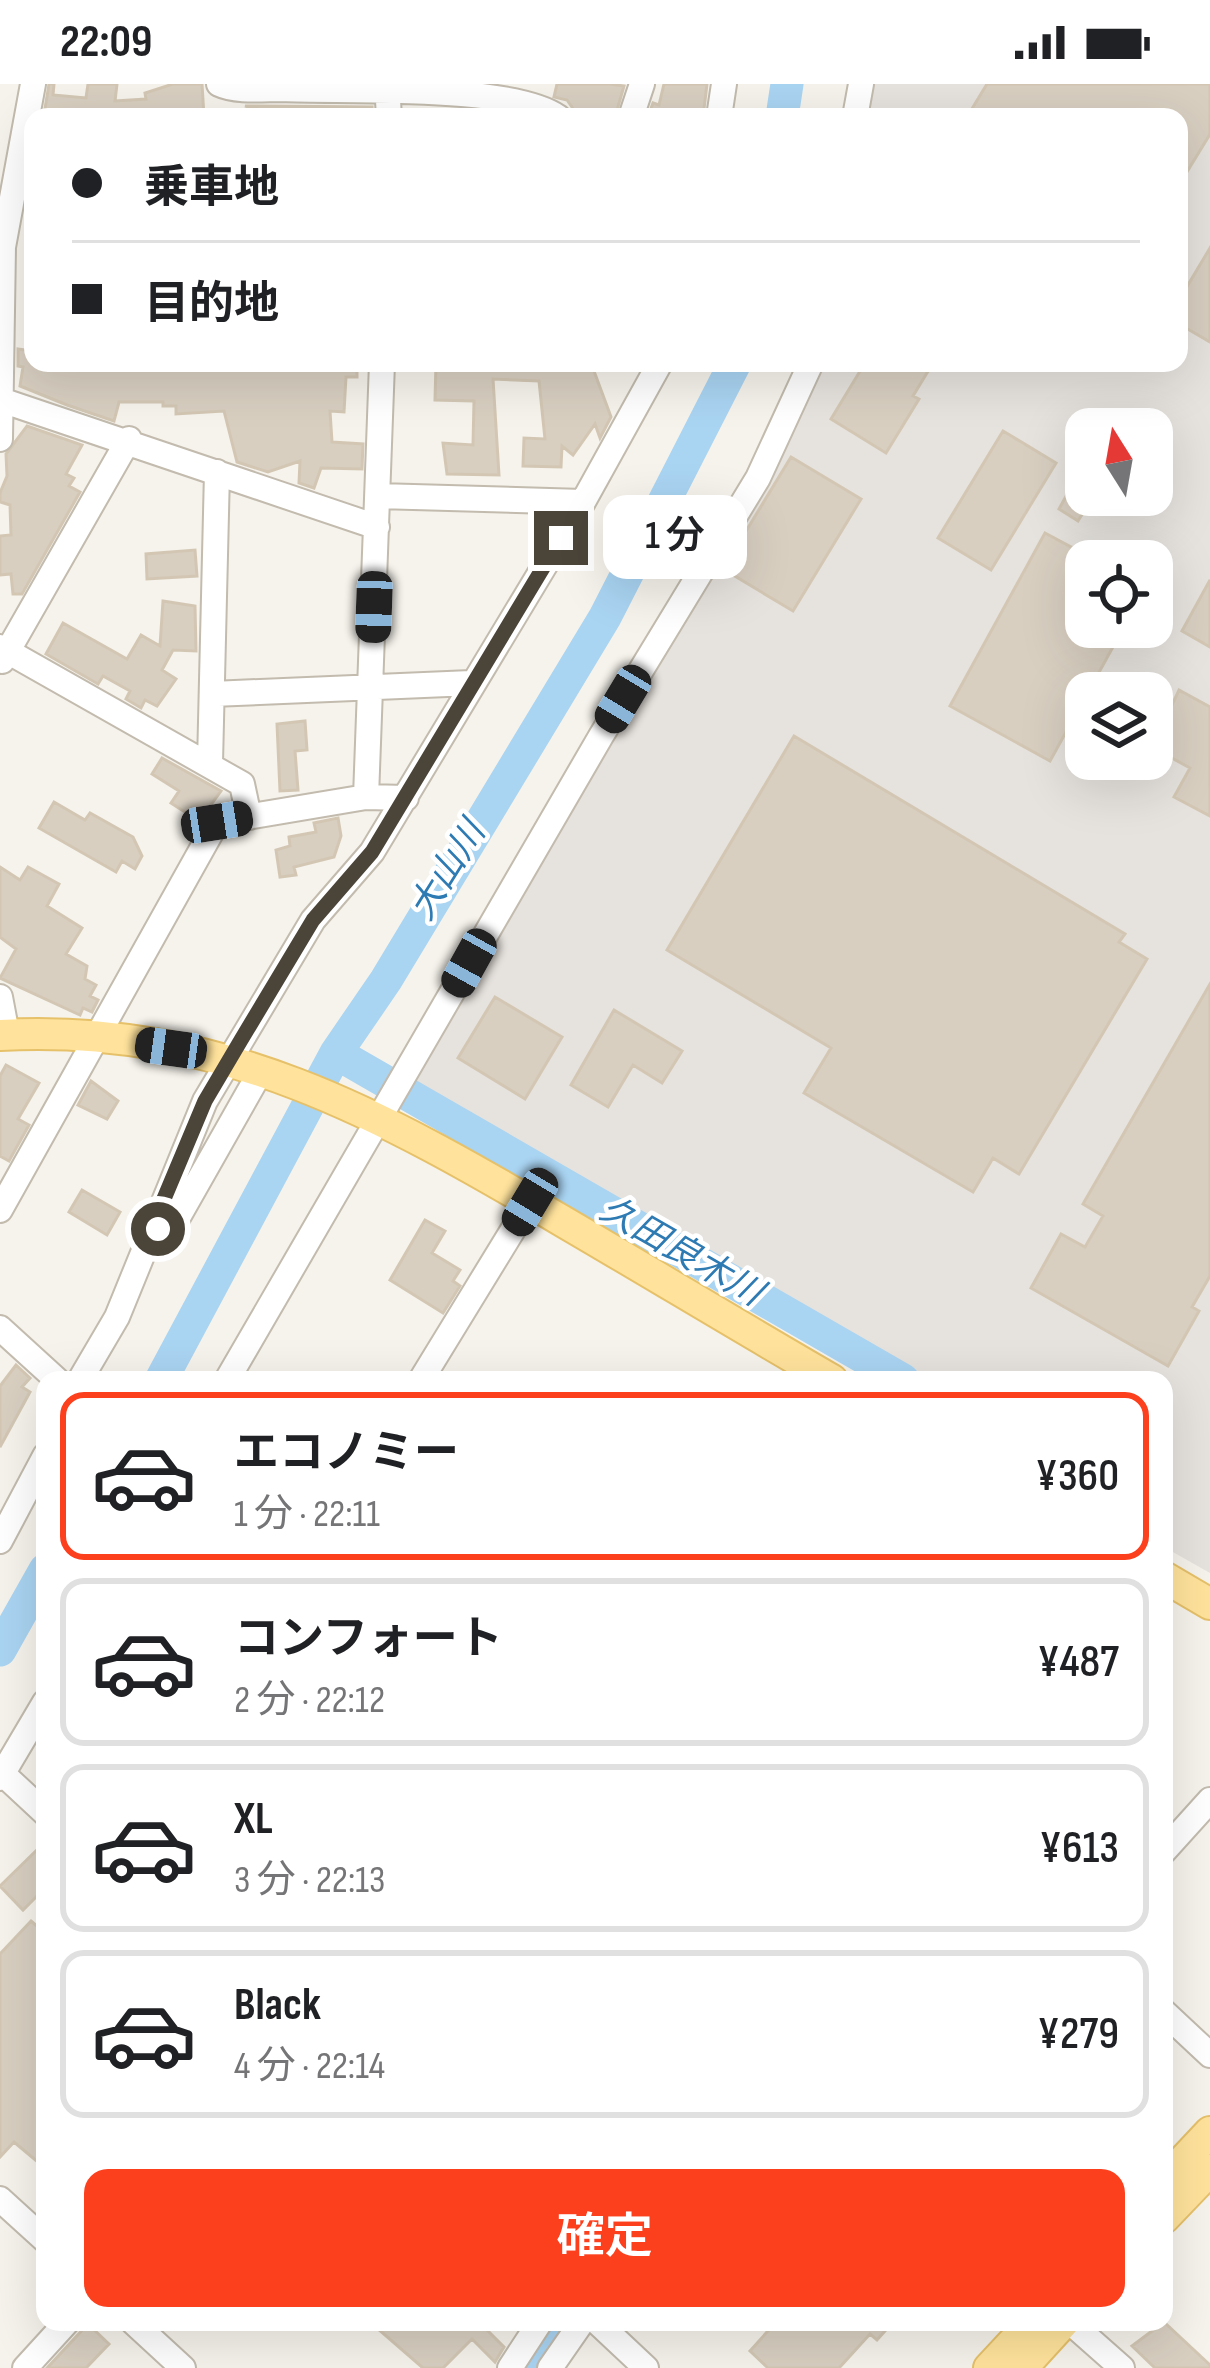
<!DOCTYPE html>
<html lang="ja">
<head>
<meta charset="utf-8">
<style>
  body { margin:0; font-family:"Sofia Sans Condensed","Noto Sans JP",sans-serif; background:#f2f2f2; color:#202124; height:100vh; display:flex; flex-direction:column; font-size:45px; white-space:nowrap }
  * { box-sizing:border-box; margin:0 }
  p { font-size:39px; color:#757577 }
  .icon { flex:none; width:66px; height:66px; fill:none; stroke:currentColor; stroke-width:2; stroke-linecap:round; stroke-linejoin:round }
  .map { position:relative; flex:1; overflow:hidden }
  .details { position:absolute; left:36px; top:1287px; width:1137px; height:960px; display:flex; flex-direction:column; background:#fff; border-radius:24px; box-shadow:0 12px 48px #0002 }
  .details>* { flex:none }
  .banner { position:absolute; left:24px; top:24px; width:1164px; height:264px; border-radius:24px; box-shadow:0 12px 48px #0002; display:grid; align-content:center; height:264px; padding:0 48px; background:#fff }
  .needle { width:78px; rotate:349deg }
  .buttons { position:absolute; left:1065px; top:324px; display:grid; gap:24px }
  .buttons a { display:grid; place-items:center; width:108px; height:108px; border-radius:24px; background:#fff; box-shadow:0 12px 48px #0002; font-size:60px }
  .end { position:absolute; width:54px; height:54px; margin:-27px; border:15px solid #4b4439; background:#fff; box-shadow:0 0 0 6px #fff }
  .from { border-radius:50% }
  .bubble { position:absolute; height:84px; border-radius:24px; background:#fff; box-shadow:0 12px 48px #0002; font-size:39px; font-weight:600; line-height:84px; text-align:center }
  .car { position:absolute; width:36px; height:72px; margin:-36px -18px; border-radius:15px; box-shadow:0 0 9px 3px #0007; background:linear-gradient(#222 24%,#8ab4d8 0 40%,#222 0 76%,#8ab4d8 0 86%,#222 0) }
  .banner b { display:flex; align-items:center; gap:42px; height:114px; font-size:45px }
  .banner b+b { border-top:3px solid #e0e0e0 }
  .banner i { width:30px; height:30px; background:#202124 }
  ul { padding:21px 0 0; list-style:none }
  li { display:flex; align-items:center; gap:36px; height:168px; margin:0 24px 18px; padding:0 24px; border:6px solid #e0e0e0; border-radius:24px }
  li div { flex:1 }
  li b { display:block; font-size:45px }
  li em { font-style:normal; font-weight:600 }
  li.on { border-color:#fc3f1d }
  li>.icon { width:108px; height:108px; stroke-width:1.5 }
  .primary-button { display:flex; gap:24px; margin-top:auto; padding:24px 48px }
  .primary-button a { flex:1; height:138px; border-radius:24px; background:#fc3f1d; color:#fff; font-size:48px; font-weight:600; line-height:138px; text-align:center }
  .status { display:flex; justify-content:space-between; align-items:center; height:84px; padding:0 60px; background:#fff; direction:ltr }
  .status svg { height:33px; fill:currentColor }
  .map>svg:first-child { display:block }
  .industrial { fill:#e6e2dd; fill-rule:evenodd }
  .lines { fill:none; stroke-linecap:round; stroke-linejoin:round }
  .river { stroke:#a9d4f2; stroke-width:33 }
  .building { fill:#d8cfc1; stroke:#d3c7b4; stroke-width:3 }
  .minor-casing { stroke:#c2bbae; stroke-width:28 }
  .major-casing { stroke:#e6c16a; stroke-width:34 }
  .minor { stroke:#fff; stroke-width:24 }
  .major { stroke:#ffe39c; stroke-width:30 }
  .route { stroke:#4b4439; stroke-width:15 }
  .labels { text-anchor:middle; dominant-baseline:central; stroke-width:9; stroke-linejoin:round; paint-order:stroke }
  .water-label { font-size:36px; font-style:italic; fill:#2e7ab2; stroke:#fff }
</style>
</head>
<body>
<div class="status"><b>22:09</b><svg viewBox="0 0 49 12"><path d="M0 12V9h3v3zM5 12V6h3v6zM10 12V3h3v9zM15 12V0h3v12zM26 1h20v11H26zM47 4h2v5h-2z"/></svg></div>
<div class="map">
<svg width="1210" height="2284" viewBox="0 0 1210 2284">
  <rect width="100%" height="100%" fill="#f6f3ec"/>
  <path class="industrial" d="M867,0h343v1489l-46,-26v-167h-287l-480,-279 420,-738h362v-246h-317zM1086,345h66v66h-66zM1086,477h66v66h-66zM1086,609h66v66h-66z"/>
  <g class="lines">
    <path class="river" d="M782,33l5,-33
      M336,969l567,327
      M161,1296l175,-327 50,-73 219,-363 130,-254
      M0,1566l45,-80
      M528,2284l30,-46"/>
  </g>
  <path class="building" d="M49,0h5l-1,11 33,3 2,-14h29l-2,17 31,-2 -1,-6 28,-9h29l2,33 -160,-2z
    M557,0h53l14,2 -9,31 -33,-6 -3,6 -12,-17 -13,-3z
    M664,0h43l-4,33h-55l5,-14 6,2z
    M987,0h223v50l-31,51v-68h-212z
    M245,22l127,1v10h-115v-8z
    M1210,164v94l-31,-18v-24z
    M18,265l15,2v12h324v14h-11l-2,35 -14,-1 2,31 31,2 -1,25 -41,-1 -7,20 -15,-5 1,-22 -32,11 -31,-10 -13,-51 -48,3v-8h-13v-4h-44l-5,19 -47,-16 -47,-19 3,-19 -5,-1z
    M436,279h155l20,54 -11,21 -5,-14 -22,31 -11,-9 -1,21 -38,-1 1,-28 21,1 -6,-58 -46,-2 6,96 -52,-1 -4,-31 30,2 1,-44 -39,-1z
    M865,279h68l-20,33 6,3 -33,54 -55,-34z
    M27,342l55,19 -16,29 8,4 -5,8 11,6 -58,102h-9l-2,-20 -11,1v-39l11,-1 -1,-30 -10,-3v-9l7,-17 -1,-22z
    M1003,347l53,32 -65,107 -53,-32z
    M791,373l70,42 -68,112 -70,-42z
    M1086,376v35h8l-16,26 -19,-12z
    M1045,449l41,22v72h38l-74,134 -100,-55z
    M195,466l2,26 -50,3 -1,-25z
    M1210,496v67l-28,-16z
    M163,517l32,5 1,45 -23,-1 -11,20 14,9 -19,27 -12,-6 -4,8 -15,-9 4,-8 -27,-15 -5,8 -52,-30 17,-31 64,36 14,-24 19,11z
    M1179,606l31,17v109l-36,-19 16,-29 -38,-21z
    M305,637l2,29 -12,1 3,39 -18,1 -3,-67z
    M794,652l331,198 -6,8 28,17 -128,215 -26,-16 -20,34 -169,-99 27,-45 -164,-98z
    M162,674l59,33 -22,30 -28,-18 8,-12 -27,-17z
    M54,718l31,18 5,-7 43,24 9,19 -7,13 -13,-8 -6,11 -77,-44z
    M338,734l3,18 -7,21 -40,10 2,8 -16,2 -4,-27 14,-4 -1,-9 27,-5 -2,-9z
    M0,783l20,13 8,-13 31,17 -12,22 35,22 -16,26 21,12 -2,13 11,6 -6,11 8,4 -6,12 -9,-4 -3,7 -80,-37 16,-29 -16,-12z
    M1210,900v292l-18,31 7,4 -31,55 -137,-78 30,-54 24,13 18,-31 -20,-12z
    M495,913l67,40 -37,62 -67,-41z
    M614,926l68,41 -20,32 -29,-18 -25,42 -37,-22z
    M6,981l33,18 -21,36 11,6 -20,36 -9,-5v-80z
    M91,997l27,20 -11,18 -29,-14z
    M82,1106l38,22 -13,23 -38,-23z
    M425,1136l20,11 -13,22 28,17 -7,11 7,5 -17,27 -53,-33z
    M16,1281l14,13 -8,9 8,5 -30,55v-61z
    M45,1758v46l-22,22 -23,-24z
    M31,1837l14,12v235l-31,-26 -14,15v-203z
    M370,2238h124l-7,8 17,17 -9,15 -23,-23 -29,29h-20z
    M776,2238h117l-16,18 -7,-6 -31,34h-71l-18,-17z
    M1164,2238l46,43v3h-55l-23,-22z
    M88,2240l21,20 -23,24h-39z"/>
  <g class="lines">
    <g class="minor-casing">
      <path id="minor" d="M219,0c17,8 44,5 64,5 62,3 228,-5 275,28
        M387,0l2,33
        M631,33l11,-33
        M719,33l5,-33
        M855,33l6,-33
        M4,317l373,126
        M0,355l3,-192 30,-163
        M378,412l205,6
        M0,563l242,137 7,33
        M2,577l127,-222
        M212,610l259,-11
        M210,679l7,-291
        M366,713l16,-434
        M0,913l7,37
        M0,1126l217,-388 149,-25 40,1
        M153,1141l10,5 10,-4 89,-157
        M0,1244l57,52
        M80,1296l37,-63 88,-216 108,-181 59,-68 211,-350 77,-139
        M227,1296l374,-644 157,-258 53,-115
        M421,1296l109,-178
        M0,1457l45,-85
        M3,1690l42,39
        M0,1694l45,-76
        M1164,1767l46,-51
        M1164,1928l46,43
        M0,2115l45,41
        M133,2238l50,46
        M597,2238l49,46
        M1070,2238l52,46
        M25,2284l42,-46
        M510,2284l30,-46
        M550,2284l32,-46"/>
    </g>
    <g class="major-casing">
      <path id="major" d="M0,951c219,-12 383,80 564,187 89,52 178,106 268,158
        M1164,1493l46,27
        M1164,2097l46,-49
        M1164,2134l46,-48
        M989,2284l43,-46
        M1022,2284l42,-46"/>
    </g>
    <use href="#minor" class="minor"/>
    <use href="#major" class="major"/>
  </g>
  <g class="lines">
    <path class="route" d="M158,1145l-5,-4 52,-124 36,-61 72,-120 59,-68 189,-314"/>
  </g>
  <g class="labels">
    <g class="water-label">
      <text transform="translate(448 787) rotate(-58)">大山川</text>
      <text transform="translate(681 1168) rotate(30)">久田良木川</text>
    </g>
  </g>
</svg>
<div class="buttons">
<a><svg class="needle" viewBox="-14 -14 28 28"><path d="M0-13l5 13h-10z" fill="#e53935"/><path d="M0 13l5-13h-10z" fill="#757577"/></svg></a>
<a><svg class="icon" aria-label="locate" viewBox="0 0 24 24"><circle cx="12" cy="12" r="6"/><path d="M12 2v4M12 18v4M2 12h4M18 12h4"/></svg></a>
<a><svg class="icon" aria-label="layers" viewBox="0 0 24 24"><path d="M12 4l9 5-9 5-9-5zM3 14l9 5 9-5"/></svg></a>
</div>
<i class="end from" style="left:158px;top:1145px"></i>
<i class="end" style="left:561px;top:454px"></i>
<div class="bubble" style="left:603px;top:411px;width:144px">1 分</div>
<i class="car" style="left:374px;top:523px;rotate:182deg"></i>
<i class="car" style="left:623px;top:615px;rotate:211deg"></i>
<i class="car" style="left:217px;top:738px;rotate:81deg"></i>
<i class="car" style="left:469px;top:879px;rotate:209deg"></i>
<i class="car" style="left:171px;top:964px;rotate:278deg"></i>
<i class="car" style="left:530px;top:1118px;rotate:211deg"></i>
<div class="banner">
<b><i class="from"></i>乗車地</b>
<b><i></i>目的地</b>
</div>
<section class="details">
<ul>
<li class="on"><svg class="icon" aria-label="car" viewBox="0 0 24 24"><path d="M5 17H2v-5l4-1 3-4h7l3 4 3 1v5h-3M9 17h6M6 11h13"/><circle cx="7" cy="17" r="2"/><circle cx="17" cy="17" r="2"/></svg><div><b>エコノミー</b><p>1 分 · 22:11</p></div><em>¥360</em></li>
<li><svg class="icon" aria-label="car" viewBox="0 0 24 24"><path d="M5 17H2v-5l4-1 3-4h7l3 4 3 1v5h-3M9 17h6M6 11h13"/><circle cx="7" cy="17" r="2"/><circle cx="17" cy="17" r="2"/></svg><div><b>コンフォート</b><p>2 分 · 22:12</p></div><em>¥487</em></li>
<li><svg class="icon" aria-label="car" viewBox="0 0 24 24"><path d="M5 17H2v-5l4-1 3-4h7l3 4 3 1v5h-3M9 17h6M6 11h13"/><circle cx="7" cy="17" r="2"/><circle cx="17" cy="17" r="2"/></svg><div><b>XL</b><p>3 分 · 22:13</p></div><em>¥613</em></li>
<li><svg class="icon" aria-label="car" viewBox="0 0 24 24"><path d="M5 17H2v-5l4-1 3-4h7l3 4 3 1v5h-3M9 17h6M6 11h13"/><circle cx="7" cy="17" r="2"/><circle cx="17" cy="17" r="2"/></svg><div><b>Black</b><p>4 分 · 22:14</p></div><em>¥279</em></li>
</ul>
<div class="primary-button"><a>確定</a></div>
</section>
</div>
</body>
</html>
